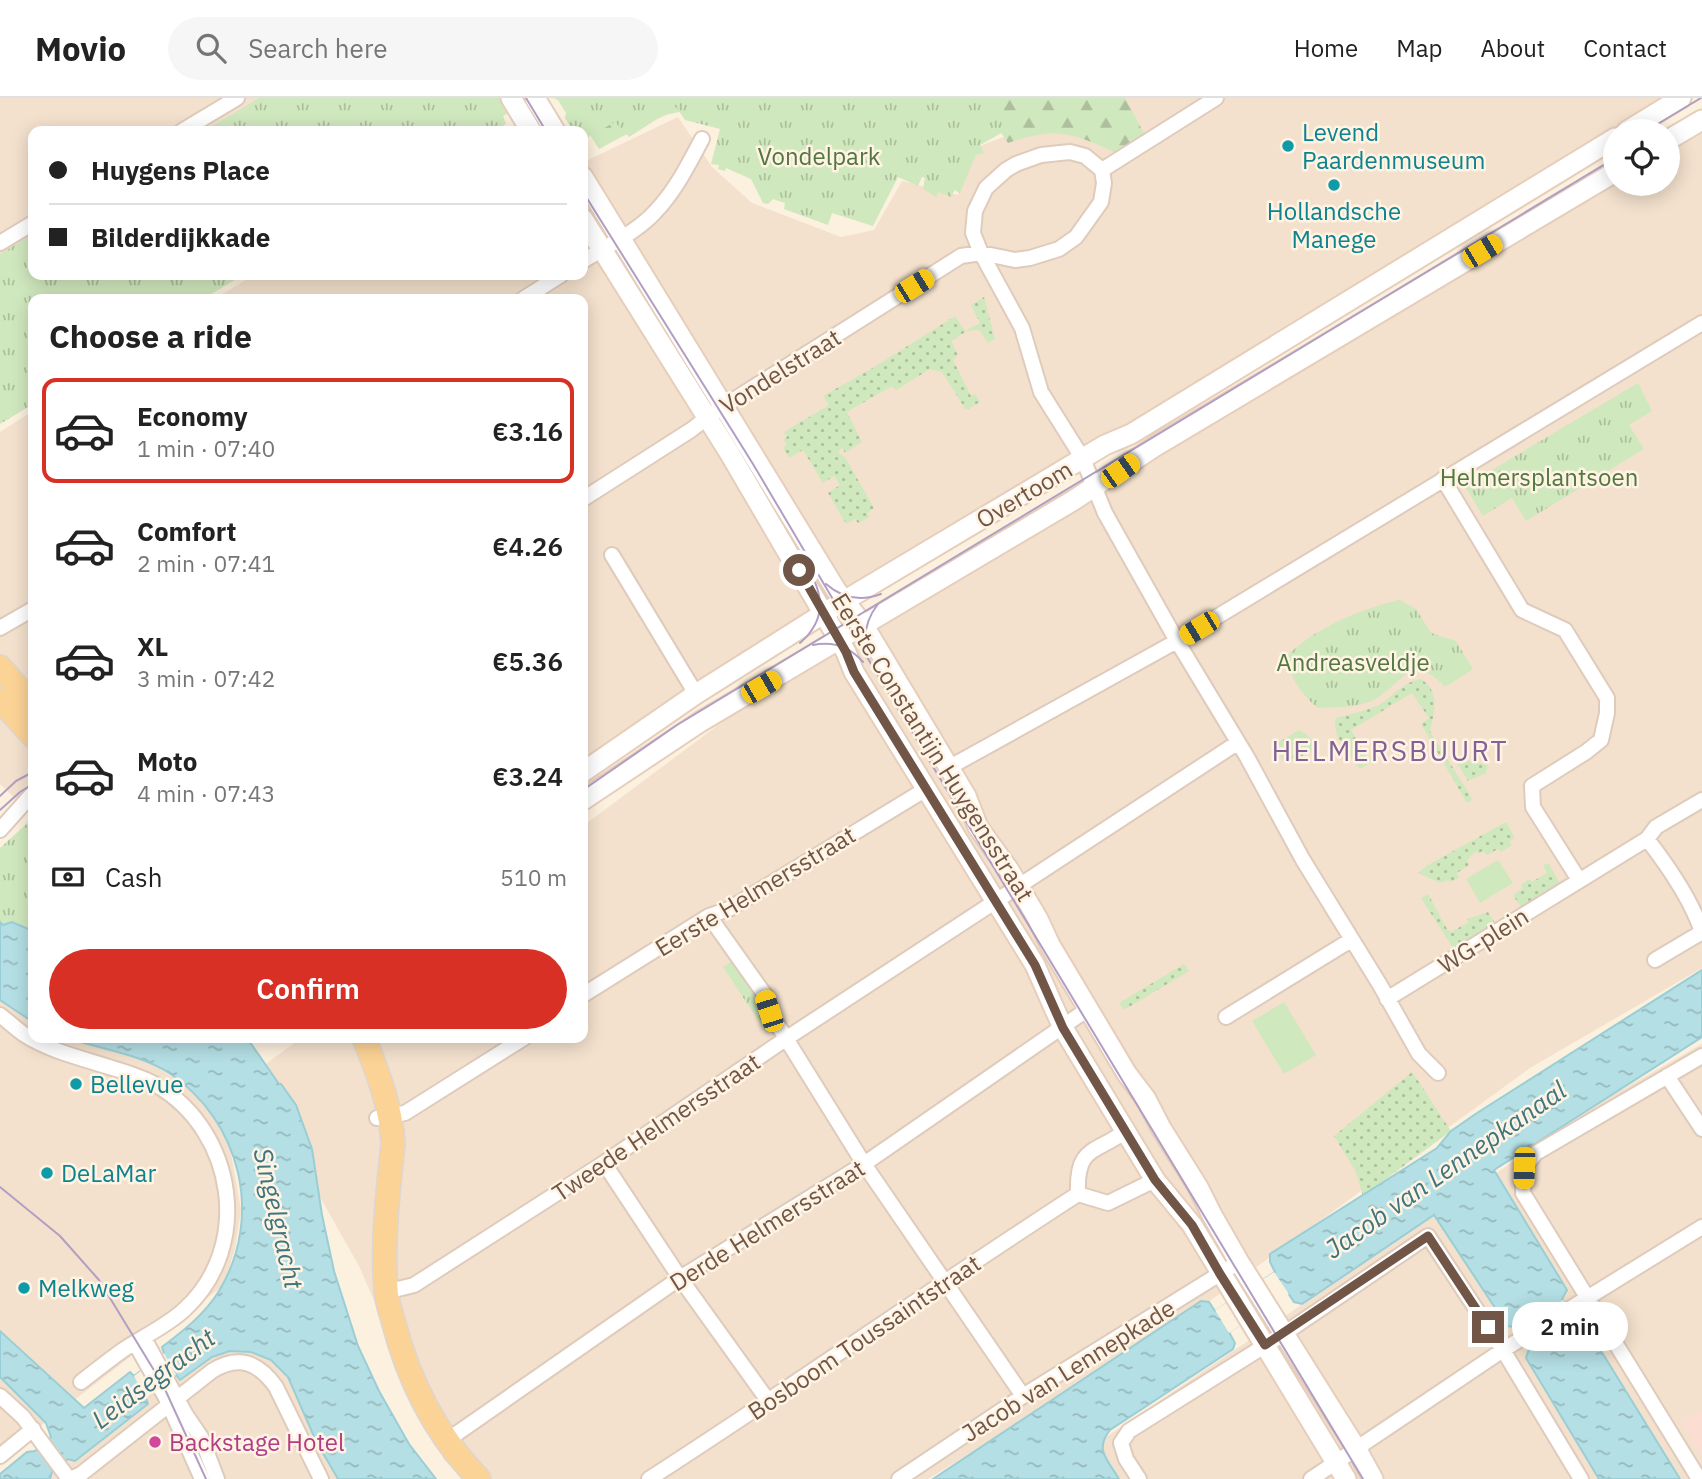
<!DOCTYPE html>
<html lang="en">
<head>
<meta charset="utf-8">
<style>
  body { margin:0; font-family:"IBM Plex Sans",sans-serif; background:#f6f6f6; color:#222; height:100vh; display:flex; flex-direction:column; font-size:26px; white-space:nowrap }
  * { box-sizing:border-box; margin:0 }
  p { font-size:23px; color:#767676 }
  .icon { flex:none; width:38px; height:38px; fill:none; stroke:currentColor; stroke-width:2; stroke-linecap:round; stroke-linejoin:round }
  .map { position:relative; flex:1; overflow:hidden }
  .sheet { position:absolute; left:28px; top:196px; width:560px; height:749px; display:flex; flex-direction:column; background:#fff; border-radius:14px; box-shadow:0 4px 18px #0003 }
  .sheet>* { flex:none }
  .guide { position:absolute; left:28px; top:28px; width:560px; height:154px; border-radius:14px; box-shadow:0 4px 18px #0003; display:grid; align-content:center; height:154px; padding:0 21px; background:#fff }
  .fabs { position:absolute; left:1603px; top:21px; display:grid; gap:14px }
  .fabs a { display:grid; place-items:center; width:77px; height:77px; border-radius:50%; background:#fff; box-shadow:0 4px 18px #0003; font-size:35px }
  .end { position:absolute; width:32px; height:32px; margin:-16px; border:9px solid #715547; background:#fff; box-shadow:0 0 0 4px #fff }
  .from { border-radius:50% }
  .bubble { position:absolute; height:49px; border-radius:24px; background:#fff; box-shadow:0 4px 18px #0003; font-size:23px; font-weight:600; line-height:49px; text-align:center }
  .car { position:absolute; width:21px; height:42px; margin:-21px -10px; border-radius:9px; box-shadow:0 0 5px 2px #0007; background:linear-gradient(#f5c518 24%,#345 0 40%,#f5c518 0 76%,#345 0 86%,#f5c518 0) }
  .guide b { display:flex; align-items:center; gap:24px; height:66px; font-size:26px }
  .guide b+b { border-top:2px solid #e0e0e0 }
  .guide i { width:18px; height:18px; background:#222 }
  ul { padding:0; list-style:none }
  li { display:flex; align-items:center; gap:21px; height:105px; margin:0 14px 10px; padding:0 7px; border:4px solid transparent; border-radius:14px }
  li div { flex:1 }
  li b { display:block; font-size:26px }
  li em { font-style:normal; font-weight:600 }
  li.current { border-color:#d93025 }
  li>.icon { width:63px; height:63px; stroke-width:1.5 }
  h2 { padding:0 21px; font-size:32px; line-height:84px }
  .pay { display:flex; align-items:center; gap:18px; height:77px; padding:0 21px; font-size:26px }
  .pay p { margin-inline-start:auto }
  .cta { display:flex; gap:14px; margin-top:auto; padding:14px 21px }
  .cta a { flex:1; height:80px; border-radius:42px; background:#d93025; color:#fff; font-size:28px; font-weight:600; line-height:80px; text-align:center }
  header { display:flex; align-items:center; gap:42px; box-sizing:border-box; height:98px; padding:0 35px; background:#fff; border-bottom:2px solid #e0e0e0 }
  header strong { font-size:33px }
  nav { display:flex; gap:38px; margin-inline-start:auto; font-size:24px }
  .search { width:490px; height:63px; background:#f6f6f6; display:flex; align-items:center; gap:18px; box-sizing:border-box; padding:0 24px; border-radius:38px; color:#767676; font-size:26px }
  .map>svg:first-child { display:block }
  .residential { fill:#f3e1cd }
  .commercial { fill:#fcddd2 }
  .grass { fill:url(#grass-dots) }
  .forest { fill:url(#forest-firs) }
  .park { fill:url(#park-tufts) }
  .pitch { fill:#d0e8be }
  .water { fill:url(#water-ripples); stroke:#9aced6; stroke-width:2 }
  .pier { fill:#fcf0de }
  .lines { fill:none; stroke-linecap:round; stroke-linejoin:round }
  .street-casing { stroke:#dfcbbb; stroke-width:18 }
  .secondary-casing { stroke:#e6cebb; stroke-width:23 }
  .primary-casing { stroke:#ddd6d3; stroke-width:26 }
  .street { stroke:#fff; stroke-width:14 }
  .secondary { stroke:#fff; stroke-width:19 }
  .primary { stroke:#fbd396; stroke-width:23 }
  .tram { stroke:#b19fc3; stroke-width:2 }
  .route { stroke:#715547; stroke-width:9 }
  .culture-dot { fill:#0f9aa8; stroke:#fff4e4; stroke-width:2.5 }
  .hotel-dot { fill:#d1479c; stroke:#fff4e4; stroke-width:2.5 }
  .labels { text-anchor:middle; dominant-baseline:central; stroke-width:5; stroke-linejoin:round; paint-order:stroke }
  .culture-label { font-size:24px; fill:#0d838f; stroke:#fff4e4; text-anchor:start }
  .park-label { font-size:24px; fill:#527740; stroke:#fff4e4 }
  .street-label { font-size:24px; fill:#715547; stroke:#fff4e4 }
  .hotel-label { font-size:24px; fill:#b23c85; stroke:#fff4e4; text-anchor:start }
  .water-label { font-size:26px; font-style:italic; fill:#3f757e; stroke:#fff4e4 }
  .quarter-label { font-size:28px; letter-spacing:2px; fill:#826295; stroke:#fff4e4 }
</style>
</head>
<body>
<header>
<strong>Movio</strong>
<div class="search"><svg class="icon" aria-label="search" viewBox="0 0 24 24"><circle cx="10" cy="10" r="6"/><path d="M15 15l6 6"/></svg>Search here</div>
<nav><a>Home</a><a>Map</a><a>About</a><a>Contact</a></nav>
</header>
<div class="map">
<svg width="1702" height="1381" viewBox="0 0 1702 1381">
  <defs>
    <pattern id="grass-dots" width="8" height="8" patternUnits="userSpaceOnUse" patternTransform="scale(1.75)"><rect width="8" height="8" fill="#d0e8be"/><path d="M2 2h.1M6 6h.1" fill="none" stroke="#adbf9c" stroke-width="1.8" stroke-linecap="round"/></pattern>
    <pattern id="forest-firs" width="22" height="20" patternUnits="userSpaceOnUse" patternTransform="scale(1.75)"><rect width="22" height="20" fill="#d0e8be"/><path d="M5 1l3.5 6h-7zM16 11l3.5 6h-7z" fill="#adbf9c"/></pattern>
    <pattern id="park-tufts" width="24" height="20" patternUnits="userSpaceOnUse" patternTransform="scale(1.75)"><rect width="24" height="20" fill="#d0e8be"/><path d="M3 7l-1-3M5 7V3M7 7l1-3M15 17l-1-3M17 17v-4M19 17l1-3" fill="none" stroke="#adbf9c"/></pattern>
    <pattern id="water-ripples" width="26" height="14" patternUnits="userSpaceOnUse" patternTransform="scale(1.75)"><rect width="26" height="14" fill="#b4dfe4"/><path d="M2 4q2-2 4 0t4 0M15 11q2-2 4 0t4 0" fill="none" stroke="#97b8bb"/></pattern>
  </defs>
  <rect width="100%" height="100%" fill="#fcf0de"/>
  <path class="residential" d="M0,0h531l-31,17 -11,16h-456v168l-33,121z
    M1020,0h657l-1094,671v-470h-369l40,-24h329v-118l3,4 92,-44 34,50 40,36 89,34 33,-7 28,-49 56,14 19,-48 32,-12z
    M1702,22v848l-172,100 -363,264 -239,147h-459l-25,-19 -85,-194 -108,-191 50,-37h282v-212l150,-112 882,-541v11h53v-43z
    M33,313v405l-33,-32v-352z
    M0,864l33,22v54h80l89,59 28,51 11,62 -6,38 -11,37 -224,172z
    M1702,946v435h-658l562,-380z
    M256,1219l90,162h-310l102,-81z"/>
  <path class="commercial" d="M1702,1313v46l-20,-34z"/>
  <path class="grass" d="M984,199l11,42 -7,4 -9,-13 -12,1 -16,10 7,14 -5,5 18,36 4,-2 5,8 -14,8 -24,-38 -12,-3 -34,21 -4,-4 -45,26 15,30 -17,11 -3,-6 -4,6 7,4 29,51 -7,5 3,4 -12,6 -3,-4 -9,5 -18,-31 12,-8 -6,-9 -11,7 -20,-33 -14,8 -6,-10 4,-3 -4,-6 4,-2 -3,-5 45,-27 -6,-9 53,-30 79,-50 10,15 15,-8 -9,-18z
    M1421,581c20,13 13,33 9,52l43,69 -6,3 -46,-79 8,-6 -17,-25 -61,37 16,28 6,-3 2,5 -15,9c-9,-13 -30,-34 -24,-51 14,-4 29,-7 43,-13 15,-9 24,-23 42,-26z
    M1453,659l35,8 -2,8 -18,8z
    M1506,724l9,16 -5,3 1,5 -10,6 -3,-3 -11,6 -5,-4 -3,3 -3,-3 -9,9 2,5 -12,8 2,5 -8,4 -3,-2 -8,3 -22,-10 8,-7z
    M1548,765l12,20 -39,24 -8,-12 10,-7 -2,-3 8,-6 3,3 15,-9 -4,-8z
    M1428,796l19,35 4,3 18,-10 -2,-3 21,-7 7,11 -42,25 -32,-50z
    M1184,866l5,7 -65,39 -5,-7z
    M1412,974c14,19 25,39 39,59l-88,65 -7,-24 -22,-36z"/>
  <path class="forest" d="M574,0h124l-13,13 -16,3 -20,8 -50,27 -28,-44z
    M989,0h136l20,37 -29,18c-45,-21 -61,-26 -108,-10l-8,-12z
    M1299,632l6,3 14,15 -34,16 -11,-19z"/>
  <path class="park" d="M259,0h275l-31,18 3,8 -13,7h-289z
    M553,0h451l-1,10 2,23 -25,14 4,8 -8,2 -16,38 -6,-3 -3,7 -13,-5 -2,5 -13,-8 2,-11 -3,-1 -4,9 -20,-9 -25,49 -41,-13 -4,12 -44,-16 1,-6 -12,-4 -5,5 -5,-1 -12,-24 -25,-11 -1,3 -7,-2 1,-4 -8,-1 9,-35 -35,-9 -9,-13 -47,30 -14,-15 -32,18v-9h-10l-8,-13 1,-5 -8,-13z
    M33,136v41h210l-40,24h-170v105l-33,20v-170z
    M1638,285l14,28 -23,14 15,24 -118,72 -14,-23 -29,18 -18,-30z
    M1400,502l16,9 15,24 25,8 17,28 -28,18c-34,-36 -41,-5 -68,11 -16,10 -41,9 -59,10 -16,-13 -29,-31 -31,-52 26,-27 77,-49 113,-56z
    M33,720v115l-21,-10 -10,1 -2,-3v-73z
    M734,862l43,65 -11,7 -43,-65z"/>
  <path class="pitch" d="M1498,762l15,23 -33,20 -14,-24z
    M1284,904l32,53 -32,19 -32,-53z"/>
  <path class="water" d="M0,824l3,3 9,-3 21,9v91l-33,-22z
    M1702,872v67l-208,133 73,120 -5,9 12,21h8l98,159h-81l-73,-121 3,-9 -14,-22 -8,-1 -73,-111 -132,89 -8,-2 -6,-9 -59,39 6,11 -2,6 -123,81c-16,20 -2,30 9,49h-186l268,-178 8,1 6,9 60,-39 -5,-10v-8l167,-106 14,-17 26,-18z
    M68,940h179l32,46h2l15,21 16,44 10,66 12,56 24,75 21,45 30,53 27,35h-98l-22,-38 -28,-64 -17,-17 -20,-8 -21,-1 -18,6 -32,23 -4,-5 -30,23 2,6 -73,57 -7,-2 -16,13 -2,7h-50v-5l27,-22 8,-1 16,-14 -5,-14 -46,-46v-46l84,77 46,-36 4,4 30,-23 -2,-6c21,-16 43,-33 57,-56 45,-74 22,-170 -50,-218 -29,-19 -69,-24 -101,-35z"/>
  <path class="pier" d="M1274,1174l15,22 -60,39 -14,-23z
    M1563,1202l12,20 -46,29 -12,-19z
    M164,1255l12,22 -30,24 -12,-23z"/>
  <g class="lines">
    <g class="street-casing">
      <path id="street" d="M182,33l55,-33
        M1102,72l114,-72
        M0,145l33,-20
        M583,163c23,-15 53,-28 72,-49 21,-22 33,-47 47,-73
        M523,201l38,-24
        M1443,381l79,131 43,20 42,68v15l-6,27 -15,12 -54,34 1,21 46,73
        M583,401l108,-69 22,-17 248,-157 20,-3 34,7 15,-2 29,-9 17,-12 25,-35 3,-19 -2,-13 -17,-14 -15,-4 -29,3 -25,9 -10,6 -20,18 -11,23 -2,22 8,20 41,75 19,64 42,67 22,54 72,128 70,116 56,103 77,125 39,69 19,19
        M612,457l84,139
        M0,530l33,-19
        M948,670l229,-127 525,-318
        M0,732l33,-37
        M1647,741c21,27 44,60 55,93l-47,28
        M709,818l56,79 4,16 95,153 159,232
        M583,897l126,-79 20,-7 189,-115 10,-2
        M1387,901l260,-160 9,-12 46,-27
        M0,917c8,6 16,14 25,20 25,16 56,23 84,32 16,5 34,10 49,19 77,46 95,160 27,223 -18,17 -41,27 -62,41 -14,10 -28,21 -42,32
        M1226,919l125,-77
        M1667,978l35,53
        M377,1020l28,-5 119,-75
        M1126,1033c-32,23 -50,15 -48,63l30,9 47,-23
        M604,1065l76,115 89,124
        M386,1194l28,-7 190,-122 183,-125 450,-295
        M144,1240l42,77 15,22 16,42
        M135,1245l30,53 37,83
        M0,1298l23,21 46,62
        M446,1343l234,-163 184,-114 224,-155
        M0,1358l33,-27
        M70,1381l11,-5 131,-103c27,-17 47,-8 64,16l45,92
        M649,1381c144,-93 285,-192 429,-285
        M899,1381l124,-83 216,-134
        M1139,1381l-13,-20 -5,-16 8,-12 156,-98 143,-97 75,114 78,129
        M1311,1381l192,-129 199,-123
        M1699,1381l-176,-286 1,-25 12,-15 166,-97"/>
    </g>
    <g class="secondary-casing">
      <path id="secondary" d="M511,0l20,33
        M535,0l20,33
        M1627,33l54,-33
        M1668,42l34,-20
        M583,79l253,413 28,36 102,170 12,31 31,43 29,49 12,26 77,129 19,25 15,29 37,59 14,28 27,47 117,186 17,31
        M583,121l147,235 116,198 8,20 181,293 28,63 92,152 37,45 154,254
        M583,674l113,-78 138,-87 271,-162 26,-11 484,-296
        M583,702l117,-78 374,-222 80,-53 461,-275"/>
    </g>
    <g class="primary-casing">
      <path id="primary" d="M0,569l33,38
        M0,602l33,36
        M364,940c14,35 27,68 29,106 -5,47 -11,98 -7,145 0,10 4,21 7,31 15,59 43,115 86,159"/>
    </g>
    <use href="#street" class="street"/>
    <use href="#secondary" class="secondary"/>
    <use href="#primary" class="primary"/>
    <path class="tram" d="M526,0l20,33
      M1646,33l55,-33
      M583,94l170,272 130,220 480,795
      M826,486c16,14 34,18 55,10
      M800,545c21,-18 25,-39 14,-63
      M813,547c20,-4 37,2 50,17
      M866,552c-3,-18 1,-32 12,-46
      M583,692l94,-65 938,-567
      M0,698l16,-15 17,-9
      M0,712l20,-18 13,-8
      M0,1089l60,49 39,44 64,105 43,94"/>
  </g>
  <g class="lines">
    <path class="route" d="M799,472l47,82 8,20 181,293 28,63 92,152 37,45 28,49 45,71 163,-109 60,91"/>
  </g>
  <g class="culture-dot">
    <circle cx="1288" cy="48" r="7"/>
    <circle cx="1334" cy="87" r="7"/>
    <circle cx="76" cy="986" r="7"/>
    <circle cx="47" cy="1075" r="7"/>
    <circle cx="24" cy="1190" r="7"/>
  </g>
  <circle class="hotel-dot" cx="155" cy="1344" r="7"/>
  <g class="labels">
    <g class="culture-label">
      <text x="1302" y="34">Levend<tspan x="1302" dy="28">Paardenmuseum</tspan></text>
      <text x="1334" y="113" text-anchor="middle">Hollandsche<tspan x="1334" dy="28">Manege</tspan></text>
      <text x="90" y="986">Bellevue</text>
      <text x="61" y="1075">DeLaMar</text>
      <text x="38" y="1190">Melkweg</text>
    </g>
    <g class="park-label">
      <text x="819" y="58">Vondelpark</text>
      <text x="1539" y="379">Helmersplantsoen</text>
      <text x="1353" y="564">Andreasveldje</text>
    </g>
    <g class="street-label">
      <text transform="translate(780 273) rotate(-32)">Vondelstraat</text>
      <text transform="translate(1024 396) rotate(-31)">Overtoom</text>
      <text transform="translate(933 649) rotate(58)">Eerste Constantijn Huygensstraat</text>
      <text transform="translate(755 793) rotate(-31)">Eerste Helmersstraat</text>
      <text transform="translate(1483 842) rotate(-32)">WG-plein</text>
      <text transform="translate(656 1029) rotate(-34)">Tweede Helmersstraat</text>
      <text transform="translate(767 1127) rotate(-32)">Derde Helmersstraat</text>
      <text transform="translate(864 1239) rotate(-34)">Bosboom Toussaintstraat</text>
      <text transform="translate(1068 1272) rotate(-32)">Jacob van Lennepkade</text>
    </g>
    <g class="hotel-label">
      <text x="169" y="1344">Backstage Hotel</text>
    </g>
    <g class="water-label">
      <text transform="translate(1445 1071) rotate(-35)">Jacob van Lennepkanaal</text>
      <text transform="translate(279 1120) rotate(77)">Singelgracht</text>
      <text transform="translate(153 1280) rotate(-37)">Leidsegracht</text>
    </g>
    <g class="quarter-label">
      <text x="1390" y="652">HELMERSBUURT</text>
    </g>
  </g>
</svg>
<div class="fabs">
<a><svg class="icon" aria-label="locate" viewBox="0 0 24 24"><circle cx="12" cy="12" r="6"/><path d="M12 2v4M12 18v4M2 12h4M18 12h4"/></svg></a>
</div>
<i class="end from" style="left:799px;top:472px"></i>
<i class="end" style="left:1488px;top:1229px"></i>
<div class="bubble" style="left:1512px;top:1204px;width:116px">2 min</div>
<i class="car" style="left:1482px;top:153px;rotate:59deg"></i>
<i class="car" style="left:914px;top:188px;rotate:58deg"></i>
<i class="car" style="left:1120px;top:373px;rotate:55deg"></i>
<i class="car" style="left:1199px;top:530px;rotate:239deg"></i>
<i class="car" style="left:761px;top:589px;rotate:60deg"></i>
<i class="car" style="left:769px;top:913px;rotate:342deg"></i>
<i class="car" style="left:1524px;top:1070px;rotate:182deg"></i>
<div class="guide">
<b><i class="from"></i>Huygens Place</b>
<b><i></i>Bilderdijkkade</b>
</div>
<section class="sheet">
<h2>Choose a ride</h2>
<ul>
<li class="current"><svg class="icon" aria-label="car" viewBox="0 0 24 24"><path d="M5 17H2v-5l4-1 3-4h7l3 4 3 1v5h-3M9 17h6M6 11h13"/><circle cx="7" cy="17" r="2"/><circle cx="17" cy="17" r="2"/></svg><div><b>Economy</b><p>1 min · 07:40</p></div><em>€3.16</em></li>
<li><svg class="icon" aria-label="car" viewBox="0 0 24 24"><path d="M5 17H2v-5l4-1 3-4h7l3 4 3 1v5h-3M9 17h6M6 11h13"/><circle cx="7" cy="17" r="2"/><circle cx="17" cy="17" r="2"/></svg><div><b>Comfort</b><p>2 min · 07:41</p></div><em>€4.26</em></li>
<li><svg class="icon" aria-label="car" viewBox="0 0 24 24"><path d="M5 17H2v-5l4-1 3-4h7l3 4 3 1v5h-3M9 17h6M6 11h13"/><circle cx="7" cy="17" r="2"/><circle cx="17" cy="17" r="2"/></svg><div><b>XL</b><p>3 min · 07:42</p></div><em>€5.36</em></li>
<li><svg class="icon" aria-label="car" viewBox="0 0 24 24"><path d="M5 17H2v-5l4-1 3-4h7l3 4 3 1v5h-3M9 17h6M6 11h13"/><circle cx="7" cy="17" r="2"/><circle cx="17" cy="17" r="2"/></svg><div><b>Moto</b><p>4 min · 07:43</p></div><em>€3.24</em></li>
</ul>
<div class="pay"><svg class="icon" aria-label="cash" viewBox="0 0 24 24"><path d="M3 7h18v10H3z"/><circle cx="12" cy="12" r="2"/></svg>Cash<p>510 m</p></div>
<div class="cta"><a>Confirm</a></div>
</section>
</div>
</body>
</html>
